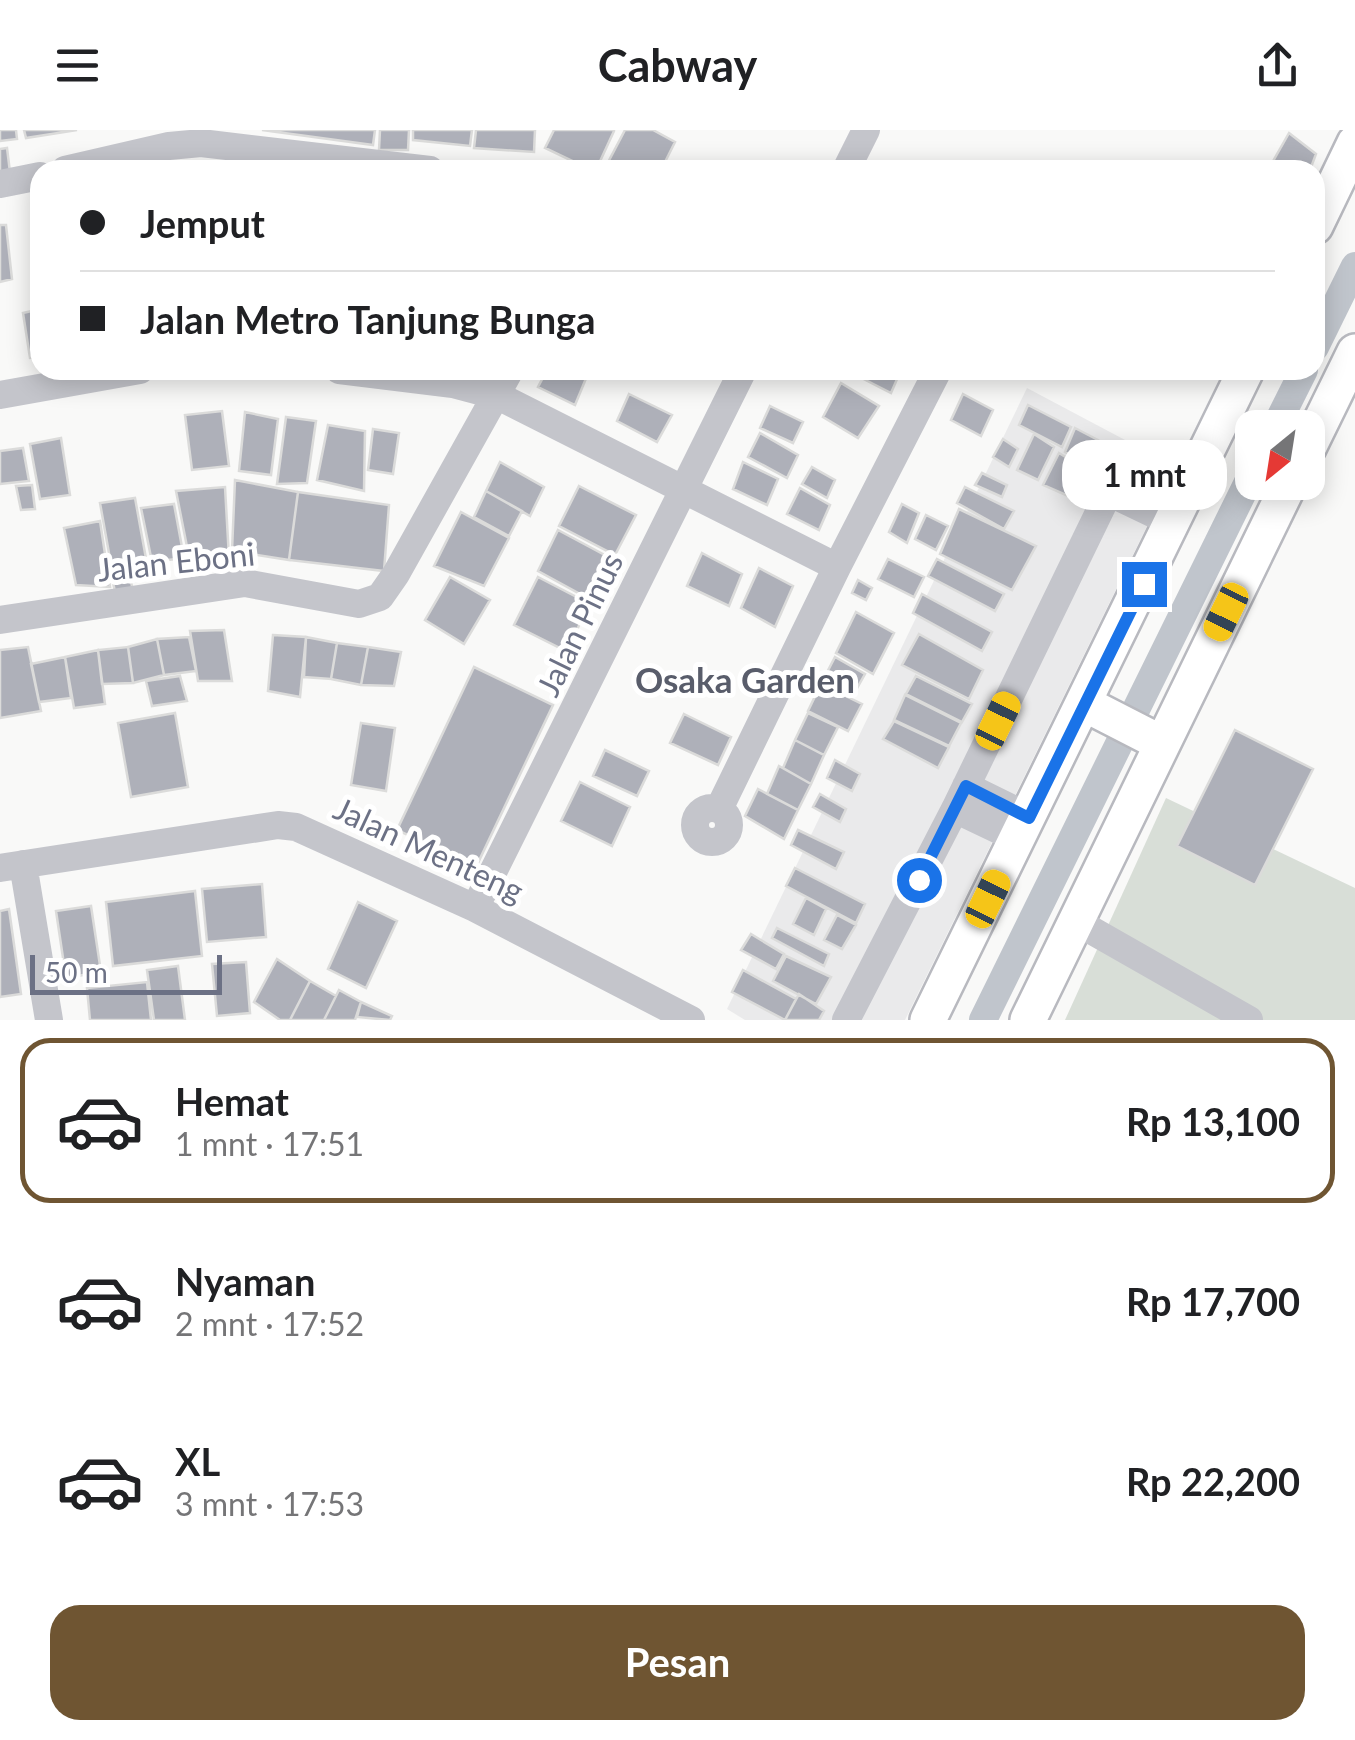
<!DOCTYPE html>
<html lang="id">
<head>
<meta charset="utf-8">
<style>
  body { margin:0; font-family:Lato,sans-serif; background:#f6f6f6; color:#202124; height:100vh; display:flex; flex-direction:column; font-size:38px; white-space:nowrap }
  * { box-sizing:border-box; margin:0 }
  p { font-size:32px; color:#757577 }
  .icon { flex:none; width:55px; height:55px; fill:none; stroke:currentColor; stroke-width:2; stroke-linecap:round; stroke-linejoin:round }
  .map { position:relative; height:890px; overflow:hidden }
  .details { display:flex; flex-direction:column; background:#fff; flex:1 }
  .details>* { flex:none }
  .top-card { position:absolute; left:30px; top:30px; width:1295px; height:220px; border-radius:30px; box-shadow:0 5px 25px #0003; display:grid; align-content:center; height:220px; padding:0 50px; background:#fff }
  .needle { width:65px; rotate:210deg }
  .buttons { position:absolute; left:1235px; top:280px; display:grid; gap:20px }
  .buttons a { display:grid; place-items:center; width:90px; height:90px; border-radius:20px; background:#fff; box-shadow:0 5px 25px #0003; font-size:50px }
  .scale { position:absolute; left:30px; bottom:25px; width:192px; box-sizing:border-box; padding-left:10px; border:5px solid #6c7185; border-top:0; font-size:28px; line-height:35px; white-space:nowrap; color:#6c7185; -webkit-text-stroke:8px #fff; paint-order:stroke }
  .end { position:absolute; width:45px; height:45px; margin:-22px; border:12px solid #1a73e8; background:#fff; box-shadow:0 0 0 5px #fff }
  .from { border-radius:50% }
  .bubble { position:absolute; height:70px; border-radius:30px; background:#fff; box-shadow:0 5px 25px #0003; font-size:32px; font-weight:700; line-height:70px; text-align:center }
  .car { position:absolute; width:30px; height:60px; margin:-30px -15px; border-radius:12px; box-shadow:0 0 8px 2px #0007; background:linear-gradient(#f5c518 24%,#345 0 40%,#f5c518 0 76%,#345 0 86%,#f5c518 0) }
  .top-card b { display:flex; align-items:center; gap:35px; height:95px; font-size:38px }
  .top-card b+b { border-top:2px solid #e0e0e0 }
  .top-card i { width:25px; height:25px; background:#202124 }
  ul { padding:18px 0 0; list-style:none }
  li { display:flex; align-items:center; gap:30px; height:165px; margin:0 20px 15px; padding:0 30px; border:5px solid transparent; border-radius:30px }
  li div { flex:1 }
  li b { display:block; font-size:38px }
  li em { font-style:normal; font-weight:700 }
  li.on { border-color:#6f5532 }
  li>.icon { width:90px; height:90px; stroke-width:1.5 }
  .action { display:flex; gap:20px; margin-top:auto; padding:20px 50px }
  .action a { flex:1; height:115px; border-radius:30px; background:#6f5532; color:#fff; font-size:40px; font-weight:700; line-height:115px; text-align:center }
  header { display:flex; justify-content:space-between; align-items:center; height:130px; padding:0 50px; background:#fff; font-size:45px; font-weight:700 }
  .map>svg:first-child { display:block }
  .built { fill:#eaeaeb }
  .green { fill:#d8ded7 }
  .lines { fill:none; stroke-linecap:round; stroke-linejoin:round }
  .canal { stroke:#c0c5cc; stroke-width:28 }
  .building { fill:#aeb0b9; stroke:#dbdbda; stroke-width:2.5 }
  .major-casing { stroke:#b8b9bf; stroke-width:40 }
  .minor { stroke:#c4c5cb; stroke-width:28 }
  .major { stroke:#fff; stroke-width:35 }
  .route { stroke:#1a73e8; stroke-width:12 }
  .labels { text-anchor:middle; dominant-baseline:central; stroke-width:10; stroke-linejoin:round; paint-order:stroke }
  .street-label { font-size:32px; fill:#6c7185; stroke:#fff }
  .neighbourhood-label { font-size:35px; font-weight:bold; fill:#595d6b; stroke:#fff }
</style>
</head>
<body>
<header><svg class="icon" aria-label="menu" viewBox="0 0 24 24"><path d="M4 6h16M4 12h16M4 18h16"/></svg>Cabway<svg class="icon" aria-label="share" viewBox="0 0 24 24"><path d="M12 15V3M7 8l5-5 5 5M5 13v7h14v-7"/></svg></header>
<div class="map">
<svg width="1355" height="890" viewBox="0 0 1355 890">
  <rect width="100%" height="100%" fill="#f9f9f8"/>
  <path class="built" d="M1027,258l149,79 -271,553h-160l-18,-11z"/>
  <path class="green" d="M1166,668l189,90v132h-290z"/>
  <g class="lines">
    <path class="canal" d="M1315,217l40,-81
      M1275,298l29,-58
      M983,890l269,-546"/>
  </g>
  <path class="building" d="M0,0h16l1,9 -17,2z
    M24,0h53l-51,8z
    M262,0h113l-2,15z
    M380,0h29l-1,20h-29z
    M413,0h59l-2,16 -57,-6z
    M476,0h59l-1,22 -60,-4z
    M554,0h59l1,1 -18,39h-5l-46,-22z
    M625,0h28l22,12 -14,28h-57z
    M1289,3l27,21 -6,16h-42z
    M7,18l4,32 -11,1v-32z
    M0,95h6l6,54 -12,3z
    M40,179v48l-10,1 -7,-45z
    M547,240h29l11,6 -12,29 -37,-18z
    M846,240h55l-10,23z
    M841,253l38,23 -21,32 -35,-21z
    M629,264l43,21 -15,27 -40,-21z
    M963,264l30,16 -12,26 -30,-16z
    M1028,275l43,22 -9,20 -43,-22z
    M770,276l33,16 -10,21 -33,-15z
    M222,281l7,55 -37,4 -7,-55z
    M245,282l33,7 -7,56 -32,-4z
    M286,287l30,4 -9,62 -30,1z
    M328,295l37,6 -1,60 -47,-11z
    M1075,298l23,12 -9,24 -24,-12z
    M373,299l26,4 -6,41 -25,-4z
    M760,303l38,22 -11,23 -39,-21z
    M1034,304l20,13 -16,33 -21,-10z
    M61,308l9,57 -30,4 -10,-55z
    M1003,309l15,10 -9,18 -16,-10z
    M23,318l6,33 -29,3v-33z
    M1059,323l21,13 -14,29 -23,-10z
    M500,332l44,25 -14,29 -44,-25z
    M743,332l35,17 -11,26 -34,-16z
    M812,337l23,13 -8,18 -25,-14z
    M982,343l25,12 -5,12 -27,-12z
    M235,350l63,12 -9,68 -57,-9z
    M32,355l3,24 -14,1 -5,-24z
    M579,356l57,29 -21,40 -56,-29z
    M225,357l4,71 -39,4 -14,-71z
    M965,357l49,24 -10,18 -47,-26z
    M800,358l30,17 -11,25 -32,-16z
    M486,361l36,20 -13,25 -35,-19z
    M298,362l91,13 -5,66 -95,-11z
    M135,368l12,66 -35,6 -12,-67z
    M174,374l10,54 -32,4 -11,-54z
    M902,374l17,9 -12,30 -18,-11z
    M959,379l77,37 -24,44 -72,-36z
    M461,382l48,26 -25,48 -50,-20z
    M926,385l22,11 -12,24 -21,-11z
    M100,391l10,66 -34,-2 -12,-57z
    M558,400l56,30 -21,41 -55,-30z
    M702,423l40,21 -13,32 -42,-20z
    M888,429l36,18 -10,20 -36,-18z
    M937,429l67,35 -9,17 -67,-35z
    M759,438l34,18 -18,41 -34,-19z
    M129,442l5,24 -17,4 -6,-26z
    M450,447l40,23 -26,44 -39,-24z
    M538,447l52,27 -24,47 -52,-26z
    M858,450l14,8 -6,12 -14,-7z
    M922,464l70,38 -10,19 -69,-38z
    M856,482l38,21 -21,41 -37,-21z
    M224,500l8,51h-34l-8,-50z
    M919,504l64,36 -14,29 -67,-34z
    M273,505l33,2 -6,60 -32,-6z
    M189,507l7,34 -32,4 -7,-36z
    M306,507l31,6 -6,36 -27,-2z
    M157,509l7,36 -31,8 -5,-36z
    M337,513l31,4 -7,38 -30,-6z
    M28,517l13,64 -41,7v-68z
    M128,517l5,36 -31,1 -4,-34z
    M368,517l33,5 -7,34 -33,-1z
    M98,520l7,54 -31,4 -9,-51z
    M65,527l6,41 -32,4 -8,-38z
    M835,527l30,17 -13,23 -30,-15z
    M474,537l79,38 -77,162 -79,-37z
    M180,546l7,25 -35,5 -6,-25z
    M916,546l56,28 -10,18 -56,-28z
    M821,554l41,20 -14,27 -40,-20z
    M905,565l56,28 -12,23 -55,-26z
    M175,583l13,74 -57,10 -13,-74z
    M808,583l30,14 -14,28 -29,-15z
    M684,584l47,23 -13,28 -48,-22z
    M894,591l55,26 -11,21 -55,-29z
    M361,593l34,5 -9,63 -35,-6z
    M1235,600l78,39 -58,116 -78,-39z
    M795,610l29,15 -13,29 -28,-16z
    M605,620l44,21 -12,25 -44,-20z
    M835,630l25,14 -8,17 -25,-13z
    M779,636l32,18 -13,26 -31,-16z
    M580,652l50,25 -18,39 -51,-25z
    M758,659l40,21 -14,29 -39,-23z
    M820,664l26,15 -6,13 -27,-15z
    M798,700l46,22 -8,17 -45,-24z
    M795,738l70,36 -9,19 -70,-37z
    M262,754l4,53 -59,5 -5,-53z
    M195,761l7,65 -89,10 -7,-64z
    M806,768l20,11 -12,26 -21,-11z
    M358,772l39,19 -31,67 -38,-19z
    M91,776l10,66 -35,6 -10,-67z
    M9,779l12,85 -21,3v-86z
    M837,785l19,10 -14,24 -18,-9z
    M777,798l52,26 -5,12 -52,-28z
    M751,804l33,20 -8,15 -35,-19z
    M786,826l45,21 -15,27 -43,-23z
    M277,829l33,22 -20,39h-10l-26,-18z
    M246,832l4,51 -33,3 -5,-52z
    M178,836l7,54h-31l-7,-50z
    M743,840l53,29 -11,21 -53,-28z
    M310,851l26,15 -12,24h-34z
    M147,852l4,38h-61l-3,-32z
    M339,860l22,12 -6,18h-31z
    M799,864l25,17 -5,9h-34z
    M361,872l31,14 -2,4 -33,-3z"/>
  <g class="lines">
    <g class="major-casing">
      <path id="major" d="M1315,96l40,-83
        M1308,318l47,-96
        M1085,574l76,39
        M928,890l318,-650
        M1028,890l262,-538"/>
    </g>
    <path class="minor" d="M65,40l104,-24 32,-3 229,27
      M846,40l20,-40
      M0,54l40,-8
      M339,240l114,14 45,12 339,171 101,-197
      M0,265l140,-25
      M1108,362l65,31
      M0,490l245,-37 114,21 21,-7 16,-23 114,-204
      M966,656l63,31
      M695 695a17 17 0 1 1 34 0a17 17 0 1 1-34 0Z
      M719,679l118,-242
      M955,679l63,30
      M23,734l26,156
      M0,738l278,-43 18,2 179,81 216,112
      M475,778l268,-538
      M1077,792l172,98
      M846,890l109,-211 168,-346"/>
    <use href="#major" class="major"/>
  </g>
  <g class="lines">
    <path class="route" d="M919,750l47,-94 63,32 115,-234"/>
  </g>
  <g class="labels">
    <g class="street-label">
      <text transform="translate(176 431) rotate(-6)">Jalan Eboni</text>
      <text transform="translate(579 494) rotate(-64)">Jalan Pinus</text>
      <text transform="translate(429 719) rotate(25)">Jalan Menteng</text>
    </g>
    <g class="neighbourhood-label">
      <text x="745" y="549">Osaka Garden</text>
    </g>
  </g>
</svg>
<div class="buttons">
<a><svg class="needle" viewBox="-14 -14 28 28"><path d="M0-13l5 13h-10z" fill="#e53935"/><path d="M0 13l5-13h-10z" fill="#757577"/></svg></a>
</div>
<div class="scale">50 m</div>
<i class="end from" style="left:919px;top:750px"></i>
<i class="end" style="left:1144px;top:454px"></i>
<div class="bubble" style="left:1062px;top:310px;width:165px">1 mnt</div>
<i class="car" style="left:1226px;top:482px;rotate:206deg"></i>
<i class="car" style="left:998px;top:591px;rotate:26deg"></i>
<i class="car" style="left:988px;top:769px;rotate:26deg"></i>
<div class="top-card">
<b><i class="from"></i>Jemput</b>
<b><i></i>Jalan Metro Tanjung Bunga</b>
</div>
</div>
<section class="details">
<ul>
<li class="on"><svg class="icon" aria-label="car" viewBox="0 0 24 24"><path d="M5 17H2v-5l4-1 3-4h7l3 4 3 1v5h-3M9 17h6M6 11h13"/><circle cx="7" cy="17" r="2"/><circle cx="17" cy="17" r="2"/></svg><div><b>Hemat</b><p>1 mnt · 17:51</p></div><em>Rp 13,100</em></li>
<li><svg class="icon" aria-label="car" viewBox="0 0 24 24"><path d="M5 17H2v-5l4-1 3-4h7l3 4 3 1v5h-3M9 17h6M6 11h13"/><circle cx="7" cy="17" r="2"/><circle cx="17" cy="17" r="2"/></svg><div><b>Nyaman</b><p>2 mnt · 17:52</p></div><em>Rp 17,700</em></li>
<li><svg class="icon" aria-label="car" viewBox="0 0 24 24"><path d="M5 17H2v-5l4-1 3-4h7l3 4 3 1v5h-3M9 17h6M6 11h13"/><circle cx="7" cy="17" r="2"/><circle cx="17" cy="17" r="2"/></svg><div><b>XL</b><p>3 mnt · 17:53</p></div><em>Rp 22,200</em></li>
</ul>
<div class="action"><a>Pesan</a></div>
</section>
</body>
</html>
